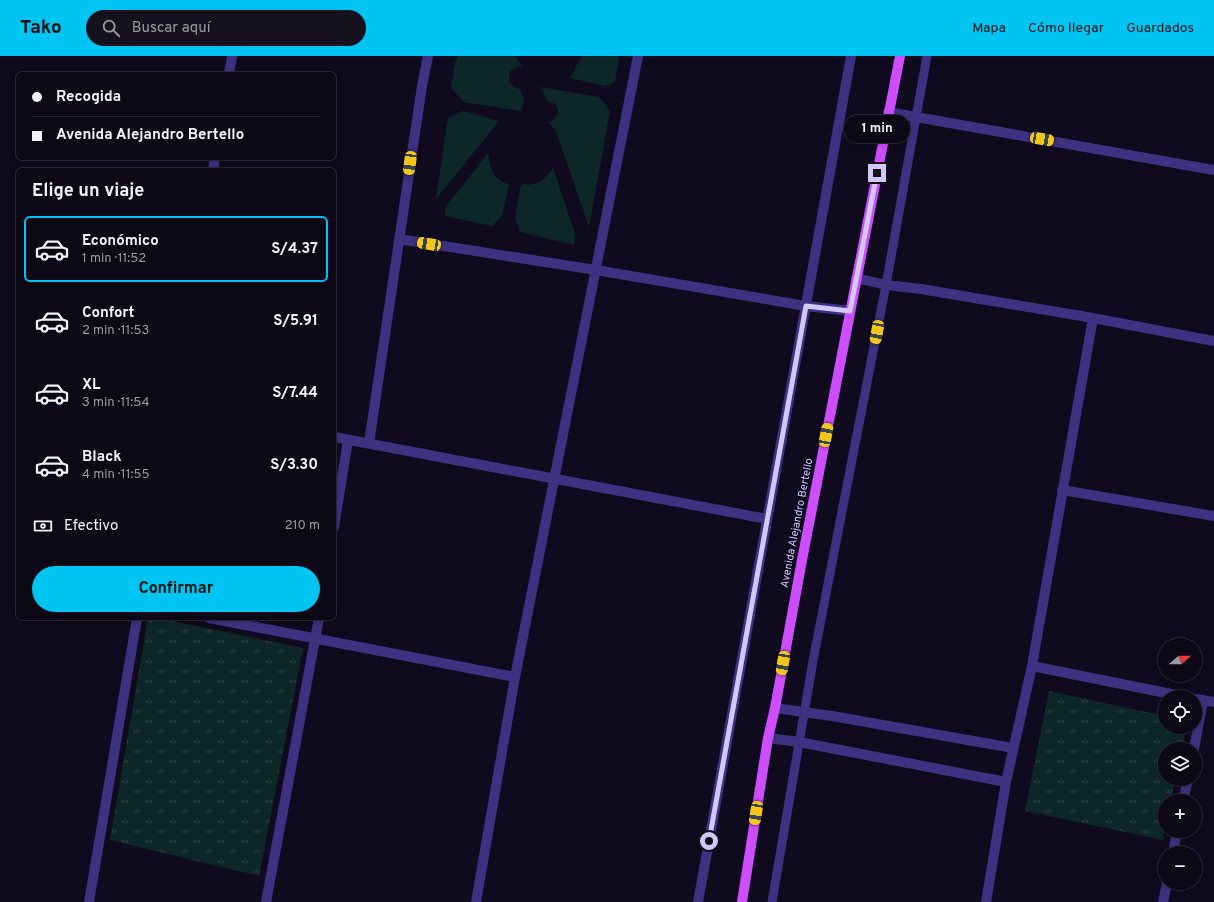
<!DOCTYPE html>
<html lang="es">
<head>
<meta charset="utf-8">
<style>
  body { margin:0; font-family:Overpass,sans-serif; background:#15111f; color:#f1f3f6; height:100vh; display:flex; flex-direction:column; font-size:15px; white-space:nowrap }
  * { box-sizing:border-box; margin:0 }
  p { font-size:13px; color:#9a9aa1 }
  .icon { flex:none; width:22px; height:22px; fill:none; stroke:currentColor; stroke-width:2; stroke-linecap:round; stroke-linejoin:round }
  .map { position:relative; flex:1; overflow:hidden }
  .drawer { position:absolute; left:16px; top:112px; width:320px; height:452px; display:flex; flex-direction:column; background:#0c0816; border-radius:6px; box-shadow:0 2px 6px #0003,0 0 0 1px #2c2935 }
  .drawer>* { flex:none }
  .banner { position:absolute; left:16px; top:16px; width:320px; height:88px; border-radius:6px; box-shadow:0 2px 6px #0003,0 0 0 1px #2c2935; display:grid; align-content:center; height:88px; padding:0 16px; background:#0c0816 }
  .needle { width:26px; rotate:70deg }
  .buttons { position:absolute; left:1158px; top:582px; display:grid; gap:8px }
  .buttons a { display:grid; place-items:center; width:44px; height:44px; border-radius:50%; background:#0c0816; box-shadow:0 2px 6px #0003,0 0 0 1px #2c2935; font-size:20px }
  .end { position:absolute; width:18px; height:18px; margin:-9px; border:5px solid #d3c7ff; background:#111; box-shadow:0 0 0 2px #111 }
  .from { border-radius:50% }
  .bubble { position:absolute; height:28px; border-radius:14px; background:#0c0816; box-shadow:0 2px 6px #0003,0 0 0 1px #2c2935; font-size:13px; font-weight:700; line-height:28px; text-align:center }
  .car { position:absolute; width:12px; height:24px; margin:-12px -6px; border-radius:5px; box-shadow:0 0 3px 1px #0007; background:linear-gradient(#f5c518 24%,#345 0 40%,#f5c518 0 76%,#345 0 86%,#f5c518 0) }
  .banner b { display:flex; align-items:center; gap:14px; height:38px; font-size:15px }
  .banner b+b { border-top:1px solid #2c2935 }
  .banner i { width:10px; height:10px; background:#f1f3f6 }
  ul { padding:0; list-style:none }
  li { display:flex; align-items:center; gap:12px; height:66px; margin:0 8px 6px; padding:0 8px; border:2px solid transparent; border-radius:6px }
  li div { flex:1 }
  li b { display:block; font-size:15px }
  li em { font-style:normal; font-weight:700 }
  li.current { border-color:#00c4f2 }
  li>.icon { width:36px; height:36px; stroke-width:1.5 }
  h2 { padding:0 16px; font-size:18px; line-height:48px }
  .pay { display:flex; align-items:center; gap:10px; height:44px; padding:0 16px; font-size:15px }
  .pay p { margin-inline-start:auto }
  .action { display:flex; gap:8px; margin-top:auto; padding:8px 16px }
  .action a { flex:1; height:46px; border-radius:24px; background:#00c4f2; color:#111; font-size:16px; font-weight:700; line-height:46px; text-align:center }
  header { display:flex; align-items:center; gap:24px; box-sizing:border-box; height:56px; padding:0 20px; background:#00c4f2; color:#111 }
  header strong { font-size:19px }
  nav { display:flex; gap:22px; margin-inline-start:auto; font-size:14px }
  .search { width:280px; height:36px; background:#15111f; display:flex; align-items:center; gap:10px; box-sizing:border-box; padding:0 14px; border-radius:22px; color:#9a9aa1; font-size:15px }
  .map>svg:first-child { display:block }
  .grass { fill:#0d2728 }
  .park { fill:url(#park-tufts) }
  .lines { fill:none; stroke-linecap:round; stroke-linejoin:round }
  .service { stroke:#3c3281; stroke-width:9 }
  .minor { stroke:#3c3281; stroke-width:10 }
  .primary { stroke:#cd4eff; stroke-width:10 }
  .route { stroke:#d3c7ff; stroke-width:5 }
  .labels { text-anchor:middle; dominant-baseline:central; stroke-width:3; stroke-linejoin:round; paint-order:stroke }
  .street-label { font-size:11px; fill:#d3c7ff; stroke:#100a1e }
</style>
</head>
<body>
<header>
<strong>Tako</strong>
<div class="search"><svg class="icon" aria-label="search" viewBox="0 0 24 24"><circle cx="10" cy="10" r="6"/><path d="M15 15l6 6"/></svg>Buscar aquí</div>
<nav><a>Mapa</a><a>Cómo llegar</a><a>Guardados</a></nav>
</header>
<div class="map">
<svg width="1214" height="846" viewBox="0 0 1214 846">
  <defs>
    <pattern id="park-tufts" width="24" height="20" patternUnits="userSpaceOnUse"><rect width="24" height="20" fill="#0d2728"/><path d="M3 7l-1-3M5 7V3M7 7l1-3M15 17l-1-3M17 17v-4M19 17l1-3" fill="none" stroke="#2f4548"/></pattern>
  </defs>
  <rect width="100%" height="100%" fill="#100a1e"/>
  <path class="grass" d="M458,0h57l8,11 -5,-1 -8,5c-3,11 -1,15 10,18l4,10 -3,12 -57,-9 -13,-14 4,-25z
    M582,0h37l-4,26 -10,4 -35,-8z
    M540,31l59,10 11,14 -21,116 -33,-96 -8,-9c10,-3 13,-12 6,-19l-6,-1z
    M463,55l36,10 -63,78 12,-81z
    M488,97c2,15 5,27 21,31l-7,32 -10,10 -47,-10v-8z
    M553,112l22,66 -1,11 -54,-13 -5,-13 5,-32 4,-3c13,3 22,-5 29,-16z"/>
  <path class="park" d="M148,562h9l146,30 -44,228 -149,-36z
    M1049,635l116,25v11h21l-4,22h-17v30h10l-4,22h-6v28l-2,11 -138,-29z"/>
  <g class="lines">
    <path class="service" d="M772,846l41,-241 73,-376 41,-229"/>
    <path class="minor" d="M229,18l3,-18
      M888,56l326,58
      M213,114l2,-12
      M399,183l197,31 210,36 44,5
      M856,222l30,7 35,4 172,29 121,23
      M334,381l433,82
      M369,387l53,-357 6,-30
      M1062,434l152,26
      M334,471l14,-87
      M209,562l306,59
      M1032,610l154,31
      M1195,643l19,3
      M775,652l57,8 181,32
      M768,682l31,4 207,40
      M1194,693l9,-49
      M1183,745l5,-22
      M1173,797l4,-22
      M89,846l48,-284
      M266,846l53,-284
      M476,846l39,-225 123,-621
      M698,846l153,-846
      M986,846l20,-120 26,-116 61,-348
      M1163,846l4,-19"/>
    <path class="primary" d="M742,846l26,-164 7,-30 27,-148 98,-504"/>
  </g>
  <g class="lines">
    <path class="route" d="M709,785l97,-535 44,5 27,-138"/>
  </g>
  <g class="labels">
    <g class="street-label">
      <text transform="translate(797 467) rotate(-79)">Avenida Alejandro Bertello</text>
    </g>
  </g>
</svg>
<div class="buttons">
<a><svg class="needle" viewBox="-14 -14 28 28"><path d="M0-13l5 13h-10z" fill="#e53935"/><path d="M0 13l5-13h-10z" fill="#9a9aa1"/></svg></a>
<a><svg class="icon" aria-label="locate" viewBox="0 0 24 24"><circle cx="12" cy="12" r="6"/><path d="M12 2v4M12 18v4M2 12h4M18 12h4"/></svg></a>
<a><svg class="icon" aria-label="layers" viewBox="0 0 24 24"><path d="M12 4l9 5-9 5-9-5zM3 14l9 5 9-5"/></svg></a>
<a>+</a>
<a>−</a>
</div>
<i class="end from" style="left:709px;top:785px"></i>
<i class="end" style="left:877px;top:117px"></i>
<div class="bubble" style="left:844px;top:59px;width:66px">1 min</div>
<i class="car" style="left:1042px;top:83px;rotate:100deg"></i>
<i class="car" style="left:410px;top:107px;rotate:188deg"></i>
<i class="car" style="left:429px;top:188px;rotate:279deg"></i>
<i class="car" style="left:877px;top:276px;rotate:191deg"></i>
<i class="car" style="left:826px;top:379px;rotate:11deg"></i>
<i class="car" style="left:783px;top:607px;rotate:190deg"></i>
<i class="car" style="left:756px;top:757px;rotate:189deg"></i>
<div class="banner">
<b><i class="from"></i>Recogida</b>
<b><i></i>Avenida Alejandro Bertello</b>
</div>
<section class="drawer">
<h2>Elige un viaje</h2>
<ul>
<li class="current"><svg class="icon" aria-label="car" viewBox="0 0 24 24"><path d="M5 17H2v-5l4-1 3-4h7l3 4 3 1v5h-3M9 17h6M6 11h13"/><circle cx="7" cy="17" r="2"/><circle cx="17" cy="17" r="2"/></svg><div><b>Económico</b><p>1 min · 11:52</p></div><em>S/4.37</em></li>
<li><svg class="icon" aria-label="car" viewBox="0 0 24 24"><path d="M5 17H2v-5l4-1 3-4h7l3 4 3 1v5h-3M9 17h6M6 11h13"/><circle cx="7" cy="17" r="2"/><circle cx="17" cy="17" r="2"/></svg><div><b>Confort</b><p>2 min · 11:53</p></div><em>S/5.91</em></li>
<li><svg class="icon" aria-label="car" viewBox="0 0 24 24"><path d="M5 17H2v-5l4-1 3-4h7l3 4 3 1v5h-3M9 17h6M6 11h13"/><circle cx="7" cy="17" r="2"/><circle cx="17" cy="17" r="2"/></svg><div><b>XL</b><p>3 min · 11:54</p></div><em>S/7.44</em></li>
<li><svg class="icon" aria-label="car" viewBox="0 0 24 24"><path d="M5 17H2v-5l4-1 3-4h7l3 4 3 1v5h-3M9 17h6M6 11h13"/><circle cx="7" cy="17" r="2"/><circle cx="17" cy="17" r="2"/></svg><div><b>Black</b><p>4 min · 11:55</p></div><em>S/3.30</em></li>
</ul>
<div class="pay"><svg class="icon" aria-label="cash" viewBox="0 0 24 24"><path d="M3 7h18v10H3z"/><circle cx="12" cy="12" r="2"/></svg>Efectivo<p>210 m</p></div>
<div class="action"><a>Confirmar</a></div>
</section>
</div>
</body>
</html>
